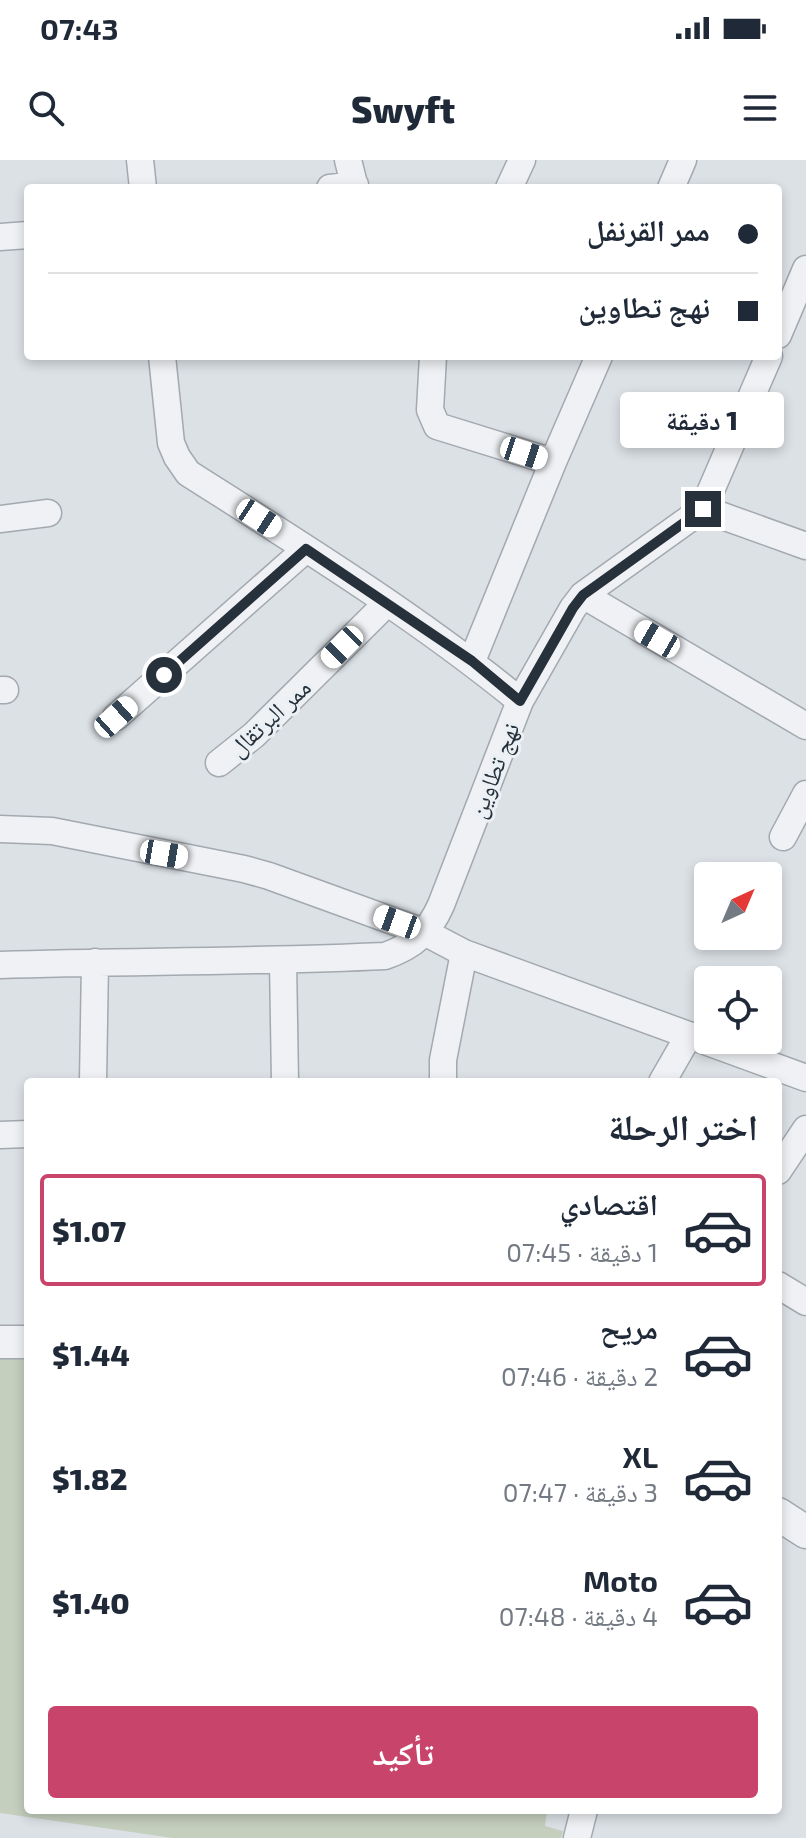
<!DOCTYPE html>
<html lang="ar">
<head>
<meta charset="utf-8">
<style>
  body { margin:0; font-family:"Exo 2","Noto Naskh Arabic",sans-serif; background:#f2f2f3; color:#1f2937; direction:rtl; height:100vh; display:flex; flex-direction:column; font-size:30px; white-space:nowrap }
  * { box-sizing:border-box; margin:0 }
  p { font-size:26px; color:#747a83 }
  .icon { flex:none; width:44px; height:44px; fill:none; stroke:currentColor; stroke-width:2; stroke-linecap:round; stroke-linejoin:round }
  .map { position:relative; flex:1; overflow:hidden; direction:ltr }
  .details { position:absolute; left:24px; top:918px; width:758px; height:736px; display:flex; flex-direction:column; background:#fff; border-radius:8px; box-shadow:0 4px 12px #0003; direction:rtl }
  .details>* { flex:none }
  .top-card { position:absolute; left:24px; top:24px; width:758px; height:176px; border-radius:8px; box-shadow:0 4px 12px #0003; direction:rtl; display:grid; align-content:center; height:176px; padding:0 24px; background:#fff }
  .needle { width:52px; rotate:44deg }
  .buttons { position:absolute; left:694px; top:702px; display:grid; gap:16px }
  .buttons a { display:grid; place-items:center; width:88px; height:88px; border-radius:8px; background:#fff; box-shadow:0 4px 12px #0003; font-size:40px }
  .end { position:absolute; width:36px; height:36px; margin:-18px; border:10px solid #27313b; background:#fff; box-shadow:0 0 0 4px #fff }
  .from { border-radius:50% }
  .bubble { position:absolute; height:56px; border-radius:8px; background:#fff; box-shadow:0 4px 12px #0003; font-size:26px; font-weight:800; line-height:56px; text-align:center; direction:rtl }
  .car { position:absolute; width:24px; height:48px; margin:-24px -12px; border-radius:10px; box-shadow:0 0 6px 2px #0007; background:linear-gradient(#fff 24%,#345 0 40%,#fff 0 76%,#345 0 86%,#fff 0) }
  .top-card b { display:flex; align-items:center; gap:28px; height:76px; font-size:30px }
  .top-card b+b { border-top:2px solid #e0e1e3 }
  .top-card i { width:20px; height:20px; background:#1f2937 }
  ul { padding:0; list-style:none }
  li { display:flex; align-items:center; gap:24px; height:112px; margin:0 16px 12px; padding:0 8px; border:4px solid transparent; border-radius:8px }
  li div { flex:1 }
  li b { display:block; font-size:30px }
  li em { font-style:normal; font-weight:800 }
  li.active { border-color:#c8446a }
  li>.icon { width:72px; height:72px; stroke-width:1.5 }
  h2 { padding:0 24px; font-size:36px; line-height:96px }
  .primary-button { display:flex; gap:16px; margin-top:auto; padding:16px 24px }
  .primary-button a { flex:1; height:92px; border-radius:8px; background:#c8446a; color:#fff; font-size:32px; font-weight:800; line-height:92px; text-align:center }
  .status { display:flex; justify-content:space-between; align-items:center; height:56px; padding:0 40px; background:#fff; direction:ltr }
  .status svg { height:22px; fill:currentColor }
  header { display:flex; justify-content:space-between; align-items:center; height:104px; padding:0 24px; background:#fff; font-size:36px; font-weight:800 }
  .map>svg:first-child { display:block }
  .green { fill:#c4cfbe }
  .lines { fill:none; stroke-linecap:round; stroke-linejoin:round }
  .minor-casing { stroke:#a2a9af; stroke-width:29 }
  .tertiary-casing { stroke:#a2a9af; stroke-width:35 }
  .minor { stroke:#eff1f4; stroke-width:26 }
  .tertiary { stroke:#eff1f4; stroke-width:32 }
  .route { stroke:#27313b; stroke-width:10 }
  .labels { text-anchor:middle; dominant-baseline:central; stroke-width:6; stroke-linejoin:round; paint-order:stroke }
  .street-label { font-size:24px; fill:#27313b; stroke:#ebf0f4 }
</style>
</head>
<body>
<div class="status"><b>07:43</b><svg viewBox="0 0 49 12"><path d="M0 12V9h3v3zM5 12V6h3v6zM10 12V3h3v9zM15 12V0h3v12zM26 1h20v11H26zM47 4h2v5h-2z"/></svg></div>
<header><svg class="icon" aria-label="menu" viewBox="0 0 24 24"><path d="M4 6h16M4 12h16M4 18h16"/></svg>Swyft<svg class="icon" aria-label="search" viewBox="0 0 24 24"><circle cx="10" cy="10" r="6"/><path d="M15 15l6 6"/></svg></header>
<div class="map">
<svg width="806" height="1678" viewBox="0 0 806 1678">
  <rect width="100%" height="100%" fill="#dce1e6"/>
  <path class="green" d="M0,1192h28v458h519l-2,16 18,5 -2,7h-388l-173,-25z"/>
  <g class="lines">
    <g class="minor-casing">
      <path id="minor" d="M140,0l3,28
        M348,0l7,28
        M330,28l25,-3
        M509,28l13,-28
        M671,28l12,-28
        M0,77l28,-2
        M778,175l28,-66
        M162,196l9,87 6,14 11,16c113,72 228,143 332,228
        M433,196l-3,54 7,16 116,36
        M703,349l103,37
        M0,359l48,-6
        M583,435l223,131
        M472,501l81,-199 46,-106
        M0,530h5
        M116,557l190,-168
        M219,603l35,-28 133,-132
        M0,669l52,2 192,38 25,7 157,57 38,20 342,125
        M783,677l23,-43
        M283,801l2,121
        M0,805c128,-4 257,-3 385,-9 29,-10 44,-24 56,-51l79,-204 53,-93 10,-13 120,-86 66,-153
        M93,922l2,-120
        M443,922v-22l21,-107
        M662,922l27,-47
        M0,975l28,-1
        M778,1011l28,-42
        M778,1125l28,17
        M577,1678l7,-28"/>
    </g>
    <g class="tertiary-casing">
      <path id="tertiary" d="M0,1182h28
        M778,1354l28,18"/>
    </g>
    <use href="#minor" class="minor"/>
    <use href="#tertiary" class="tertiary"/>
  </g>
  <g class="lines">
    <path class="route" d="M164,515l142,-126 166,112 48,40 53,-93 10,-13 120,-86"/>
  </g>
  <g class="labels">
    <g class="street-label">
      <text transform="translate(269 557) rotate(-43)">ممر البرتقال</text>
      <text transform="translate(493 610) rotate(-69)">نهج تطاوين</text>
    </g>
  </g>
</svg>
<div class="buttons">
<a><svg class="needle" viewBox="-14 -14 28 28"><path d="M0-13l5 13h-10z" fill="#e53935"/><path d="M0 13l5-13h-10z" fill="#747a83"/></svg></a>
<a><svg class="icon" aria-label="locate" viewBox="0 0 24 24"><circle cx="12" cy="12" r="6"/><path d="M12 2v4M12 18v4M2 12h4M18 12h4"/></svg></a>
</div>
<i class="end from" style="left:164px;top:515px"></i>
<i class="end" style="left:703px;top:349px"></i>
<div class="bubble" style="left:620px;top:232px;width:164px">1 دقيقة</div>
<i class="car" style="left:524px;top:293px;rotate:108deg"></i>
<i class="car" style="left:259px;top:358px;rotate:123deg"></i>
<i class="car" style="left:657px;top:479px;rotate:300deg"></i>
<i class="car" style="left:342px;top:487px;rotate:225deg"></i>
<i class="car" style="left:116px;top:557px;rotate:48deg"></i>
<i class="car" style="left:164px;top:694px;rotate:100deg"></i>
<i class="car" style="left:397px;top:762px;rotate:290deg"></i>
<div class="top-card">
<b><i class="from"></i>ممر القرنفل</b>
<b><i></i>نهج تطاوين</b>
</div>
<section class="details">
<h2>اختر الرحلة</h2>
<ul>
<li class="active"><svg class="icon" aria-label="car" viewBox="0 0 24 24"><path d="M5 17H2v-5l4-1 3-4h7l3 4 3 1v5h-3M9 17h6M6 11h13"/><circle cx="7" cy="17" r="2"/><circle cx="17" cy="17" r="2"/></svg><div><b>اقتصادي</b><p>1 دقيقة · 07:45</p></div><em>$1.07</em></li>
<li><svg class="icon" aria-label="car" viewBox="0 0 24 24"><path d="M5 17H2v-5l4-1 3-4h7l3 4 3 1v5h-3M9 17h6M6 11h13"/><circle cx="7" cy="17" r="2"/><circle cx="17" cy="17" r="2"/></svg><div><b>مريح</b><p>2 دقيقة · 07:46</p></div><em>$1.44</em></li>
<li><svg class="icon" aria-label="car" viewBox="0 0 24 24"><path d="M5 17H2v-5l4-1 3-4h7l3 4 3 1v5h-3M9 17h6M6 11h13"/><circle cx="7" cy="17" r="2"/><circle cx="17" cy="17" r="2"/></svg><div><b>XL</b><p>3 دقيقة · 07:47</p></div><em>$1.82</em></li>
<li><svg class="icon" aria-label="car" viewBox="0 0 24 24"><path d="M5 17H2v-5l4-1 3-4h7l3 4 3 1v5h-3M9 17h6M6 11h13"/><circle cx="7" cy="17" r="2"/><circle cx="17" cy="17" r="2"/></svg><div><b>Moto</b><p>4 دقيقة · 07:48</p></div><em>$1.40</em></li>
</ul>
<div class="primary-button"><a>تأكيد</a></div>
</section>
</div>
</body>
</html>
